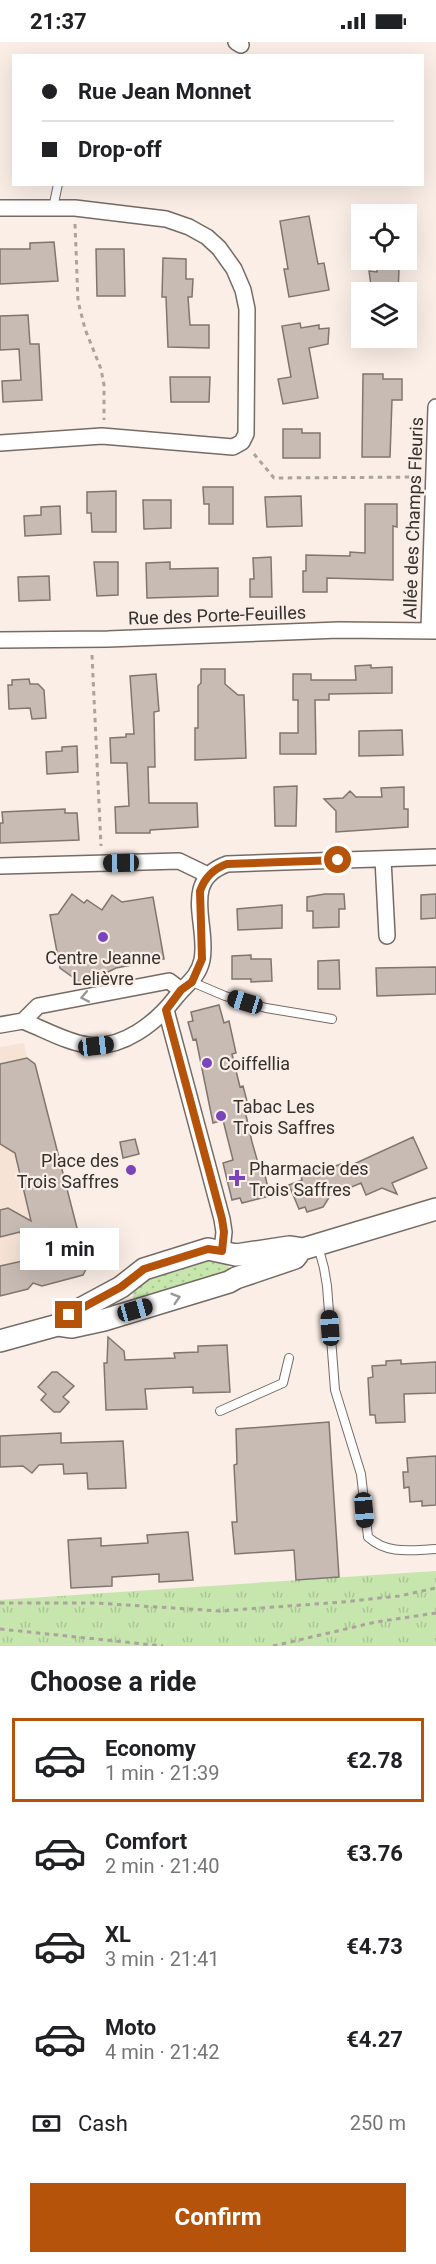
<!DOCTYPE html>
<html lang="en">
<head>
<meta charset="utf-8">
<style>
  body { margin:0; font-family:Roboto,sans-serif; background:#f2f2f2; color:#202124; height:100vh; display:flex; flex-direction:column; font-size:22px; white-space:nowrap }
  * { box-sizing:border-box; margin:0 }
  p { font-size:20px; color:#757577 }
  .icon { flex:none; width:33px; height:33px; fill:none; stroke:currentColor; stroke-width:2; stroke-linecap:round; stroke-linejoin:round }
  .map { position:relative; height:1604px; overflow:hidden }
  .sheet { display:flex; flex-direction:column; background:#fff; flex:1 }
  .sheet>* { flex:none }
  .guide { position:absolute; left:12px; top:12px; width:412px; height:132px; border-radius:0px; box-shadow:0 6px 24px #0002; display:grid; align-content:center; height:132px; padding:0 30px; background:#fff }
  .fabs { position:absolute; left:351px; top:162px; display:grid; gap:12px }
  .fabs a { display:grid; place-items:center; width:66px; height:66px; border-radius:0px; background:#fff; box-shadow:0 6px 24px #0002; font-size:30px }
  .end { position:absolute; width:27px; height:27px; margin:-14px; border:8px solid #b45309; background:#fff; box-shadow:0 0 0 3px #fff }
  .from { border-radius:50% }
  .bubble { position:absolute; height:42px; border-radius:0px; background:#fff; box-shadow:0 6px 24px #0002; font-size:20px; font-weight:700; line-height:42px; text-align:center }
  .car { position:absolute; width:18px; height:36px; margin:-18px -9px; border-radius:8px; box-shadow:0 0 4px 2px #0007; background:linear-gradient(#222 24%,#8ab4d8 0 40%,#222 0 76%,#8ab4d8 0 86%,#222 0) }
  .guide b { display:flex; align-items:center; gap:21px; height:57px; font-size:22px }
  .guide b+b { border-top:2px solid #e0e0e0 }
  .guide i { width:15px; height:15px; background:#202124 }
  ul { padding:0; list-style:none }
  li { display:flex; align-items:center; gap:18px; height:84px; margin:0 12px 9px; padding:0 18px; border:3px solid transparent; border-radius:0px }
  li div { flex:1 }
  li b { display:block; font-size:22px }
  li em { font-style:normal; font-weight:700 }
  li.selected { border-color:#b45309 }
  li>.icon { width:54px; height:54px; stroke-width:1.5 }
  h2 { padding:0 30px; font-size:27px; line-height:72px }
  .pay { display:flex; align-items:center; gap:15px; height:66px; padding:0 30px; font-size:22px }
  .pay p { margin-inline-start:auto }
  .action { display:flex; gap:12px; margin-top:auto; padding:12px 30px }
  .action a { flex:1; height:69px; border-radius:0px; background:#b45309; color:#fff; font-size:24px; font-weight:700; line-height:69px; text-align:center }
  .status { display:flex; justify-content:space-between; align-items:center; height:42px; padding:0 30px; background:#fff; direction:ltr }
  .status svg { height:16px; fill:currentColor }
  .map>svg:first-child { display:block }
  .built { fill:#f6e3d6 }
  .grass { fill:url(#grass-dots) }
  .park { fill:url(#park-tufts) }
  .building { fill:#c7bbb4; stroke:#81766f; stroke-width:1.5 }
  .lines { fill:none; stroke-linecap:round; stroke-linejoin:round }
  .lane-casing { stroke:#766b64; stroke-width:10 }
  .street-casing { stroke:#766b64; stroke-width:18 }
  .secondary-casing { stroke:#766b64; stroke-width:24 }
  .path { stroke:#aca39d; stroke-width:3; stroke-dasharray:4.5 4.5; stroke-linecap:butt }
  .lane { stroke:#fff; stroke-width:8 }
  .street { stroke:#fff; stroke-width:15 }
  .secondary { stroke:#fff; stroke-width:21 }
  .oneway { stroke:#9a9896 }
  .route { stroke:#b45309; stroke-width:8 }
  .poi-dot { fill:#7945bd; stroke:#faeee6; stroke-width:2 }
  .labels { text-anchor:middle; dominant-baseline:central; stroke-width:4.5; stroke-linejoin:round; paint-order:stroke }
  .street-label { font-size:18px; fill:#35312e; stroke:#faeee6 }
  .poi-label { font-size:18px; fill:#35312e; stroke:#faeee6; text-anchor:start }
</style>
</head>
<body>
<div class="status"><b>21:37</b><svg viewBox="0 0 49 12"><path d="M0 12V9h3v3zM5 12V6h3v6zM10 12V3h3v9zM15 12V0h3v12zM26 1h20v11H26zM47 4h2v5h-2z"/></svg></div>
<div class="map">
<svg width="436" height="1604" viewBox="0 0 436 1604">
  <defs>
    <pattern id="grass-dots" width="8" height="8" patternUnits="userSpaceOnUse" patternTransform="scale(1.5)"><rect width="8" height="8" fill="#c6e6ad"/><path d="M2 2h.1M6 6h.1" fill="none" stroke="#abc695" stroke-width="1.8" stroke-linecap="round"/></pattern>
    <pattern id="park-tufts" width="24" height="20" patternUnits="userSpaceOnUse" patternTransform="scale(1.5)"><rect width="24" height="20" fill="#c6e6ad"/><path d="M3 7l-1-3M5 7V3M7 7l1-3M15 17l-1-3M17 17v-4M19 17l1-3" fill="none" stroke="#abc695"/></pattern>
  </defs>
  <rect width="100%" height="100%" fill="#faeee6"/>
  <path class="built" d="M24,1001l3,15 8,6 24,94 -2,2 2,10h3l25,97 -4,8 -41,11 -9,-3 -5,6 -28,7v-249z"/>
  <path class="grass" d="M214,1217h10l5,9 -1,5 -89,30 -6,-5 1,-16z"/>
  <path class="park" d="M436,1529v75h-436v-46z"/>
  <path class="building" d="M309,174l9,48 6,-1 5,27 -40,7 -5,-28h4l-8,-48z
    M54,200l4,39 -58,3v-35h30v-6z
    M96,207h28l1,47h-28z
    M163,216l23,1v20h7l-1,18h-4l2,28h19v23l-41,-1 -2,-50h-4z
    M377,226l22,1 -1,23h-26l-3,-21 8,1z
    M28,273l2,29h9l3,56 -39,2 -1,-21 19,-1 -2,-31 -19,1v-34z
    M300,281l1,5 18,-3v4l10,-1 -1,16 -19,4 9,50 -35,6 -5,-25 13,-2 -9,-51z
    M363,332h20v5h19v21h-10l-2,57h-28z
    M170,335h40l-1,25h-38z
    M283,387h19v4h18v25h-37z
    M203,445h30v37h-24v-20h-5z
    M116,449v41h-24l-1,-19h-4v-21z
    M301,454l1,30 -35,1 -2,-30z
    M143,458h28v28l-27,1z
    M365,462h32v23l-4,-1v54l-66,-2v14h-24v-21h3v-16l44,1v-4l15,1z
    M60,464l1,28 -36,2 -1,-20 17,-1v-8z
    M271,515l1,40h-22v-18h4l-1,-21z
    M94,520h24v33l-21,1z
    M170,520v7l48,-1v28l-71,2 -1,-35z
    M49,534l1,24 -31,1 -1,-24z
    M371,623v3l21,-1v26l-63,1v6h-14l1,54h-36v-21h18v-33h-5v-26h18v6h45l-1,-14z
    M201,627h24v15l13,11h6l2,63 -51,2v-32h3v-42l3,-3z
    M156,632l3,37 -5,1 1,55h-7l1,36h48l1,24 -48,3v3h-34l-1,-26 14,-1 -2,-43h-16l-1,-25 16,-1v-3h8l-4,-58z
    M29,637l1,5h8l6,6 2,28 -14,1 -2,-11 -21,1 -1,-24h4v-5z
    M402,688l1,25 -44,1v-25z
    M77,704l1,26 -31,2 -1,-22 16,-1v-4z
    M297,744l-1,40h-21l-1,-39z
    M404,745v22h4v18l-72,5v-21l-12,-12 19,-1 7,-7 6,6h26l-1,-9z
    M65,767v4h12l2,27 -79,3v-20h3l-1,-11z
    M72,852l12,9 3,-3 15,10 10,-15 10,7 31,-5 11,62 -48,9 -10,5h-12l-9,13 -25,-18 -10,-53 8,-1z
    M325,852h19l1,15h-6v18l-26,1v-17h-6v-14z
    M436,852v24l-15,1v-24z
    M282,863v23l-44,2 -1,-21z
    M251,913v4h20l1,22 -21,1v-3h-19v-23z
    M339,918l1,29h-22v-28z
    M436,925v27l-59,2 -1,-28z
    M219,963l5,18 5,-2 7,32 -4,1 8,33 3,-1 5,19 -4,1 8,36 6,21h4l8,33 -28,7 -2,-5 -8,2 -9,-37 10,-3 -10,-40 -10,3 -17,-84 -3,1 -5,-18 5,-1 -2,-9z
    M27,1016l8,6 52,203 -4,8 -41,11 -9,-3 -5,6 -28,7v-30l27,-6 -7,-28 -20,5v-27l8,-2 23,13 -16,-68 -15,-9v-80z
    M413,1095l14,31 -35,15 5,11 -15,-6 -16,7 -5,-12 -31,13 -7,11 -16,5 -2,-5 -6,2 -10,-24 13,-5 -1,-4 20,-8 1,3 19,-7 2,5z
    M135,1097l4,15 -16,4 -3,-16z
    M108,1295l16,14 1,9 50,-2 -1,-5 24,-1v-6l29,-1 3,47 -37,1v-6l-48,2 2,20 -41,1 -2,-47h3z
    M401,1318v4l35,-2v31l-32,1 1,28 -29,1 -1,-8h-5l-2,-37 5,-1 -1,-11 14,-1v-4z
    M52,1330h5l17,14 -11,11 6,5 -9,10h-6l-13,-12 5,-6 -8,-7z
    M329,1380l10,155 -43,3 -2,-30 -59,4 -3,-32h5l-3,-57 3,-1 -1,-35z
    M61,1391v10l62,-2 3,47 -38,1 -1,-16 -23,1 -1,-10 -24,1 -7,8 -9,-7 -23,1v-31z
    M436,1414v49l-14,1v-5l-12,1 -1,-15 -5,1 -1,-16h5l-1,-14z
    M188,1490l5,48 -34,2v-8l-47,3v9l-41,2 -3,-48 33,-2v8l47,-3 -1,-8z"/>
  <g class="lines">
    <g class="lane-casing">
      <path id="lane" d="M53,166l5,-24
        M192,940l33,14 41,12 66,11
        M318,1204l6,22 3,18 8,104 26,84 7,63c20,18 43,13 68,12
        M220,1369l63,-28 6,-25"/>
    </g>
    <g class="street-casing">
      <path id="street" d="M236,0l5,3
        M0,166h75l91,11 23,8 18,10 12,11 15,21 9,21 4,19 -1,125 -4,8 -9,5 -131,-11 -102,7
        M429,588l7,-223
        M0,598l108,-1 231,-9 97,1
        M383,817l4,77
        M0,824l179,-5 29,14
        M166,968l56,209 2,13 -2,19
        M23,979c21,8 43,21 64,24 35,5 69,-22 89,-48 10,-13 22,-19 26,-37 7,-35 -22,-79 25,-96l209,-7
        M23,979l15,-15 131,-25 12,9
        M0,983l23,-4"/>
    </g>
    <g class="secondary-casing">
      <path id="secondary" d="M58,1283l11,-10 52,-28 23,-18 64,-20 28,6 53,-8 14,2 133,-40
        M0,1299l58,-16 14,2 32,-7 125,-38 7,-4 59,-20 3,-4"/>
    </g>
    <path class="path" d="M75,182l3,77 7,28 16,40 3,16v35
      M254,412l20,24 145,-1
      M92,613l9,191
      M0,1561h95l125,8 123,-9 56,-6 37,-8
      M0,1587l163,17
      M273,1604l103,-24 60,-9"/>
    <use href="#lane" class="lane"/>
    <use href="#street" class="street"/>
    <use href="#secondary" class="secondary"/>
  </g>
  <defs><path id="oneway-chevron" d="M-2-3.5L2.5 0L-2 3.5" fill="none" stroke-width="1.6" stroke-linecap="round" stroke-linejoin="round" transform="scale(1.5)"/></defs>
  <g class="oneway">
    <use href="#oneway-chevron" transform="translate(85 955) rotate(169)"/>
    <use href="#oneway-chevron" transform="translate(176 1256) rotate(-17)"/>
  </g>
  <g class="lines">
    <path class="route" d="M69,1273l52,-28 23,-18 64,-20 14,2 2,-19 -2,-13 -56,-209 15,-20 11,-8 10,-23 -2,-68c5,-14 13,-22 27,-27l111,-4"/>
  </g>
  <g class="poi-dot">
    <circle cx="103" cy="895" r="6"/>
    <circle cx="207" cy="1021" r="6"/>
    <circle cx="221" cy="1074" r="6"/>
    <circle cx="131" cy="1128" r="6"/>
    <path d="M234 1127h6v6h6v6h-6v6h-6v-6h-6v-6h6z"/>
  </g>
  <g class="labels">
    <g class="street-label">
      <text transform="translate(413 476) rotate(-88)">Allée des Champs Fleuris</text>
      <text transform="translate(217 573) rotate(-2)">Rue des Porte-Feuilles</text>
    </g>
    <g class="poi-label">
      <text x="103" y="915" text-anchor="middle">Centre Jeanne<tspan x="103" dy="21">Lelièvre</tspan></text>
      <text x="219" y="1021">Coiffellia</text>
      <text x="233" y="1064">Tabac Les<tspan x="233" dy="21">Trois Saffres</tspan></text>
      <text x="119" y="1118" text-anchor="end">Place des<tspan x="119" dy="21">Trois Saffres</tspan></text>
      <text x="249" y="1126">Pharmacie des<tspan x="249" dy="21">Trois Saffres</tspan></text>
    </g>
  </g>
</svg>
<div class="fabs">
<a><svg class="icon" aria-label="locate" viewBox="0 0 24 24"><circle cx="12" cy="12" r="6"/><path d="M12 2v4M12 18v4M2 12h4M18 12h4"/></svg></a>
<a><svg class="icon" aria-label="layers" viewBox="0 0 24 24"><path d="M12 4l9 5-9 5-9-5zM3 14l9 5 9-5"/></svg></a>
</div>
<i class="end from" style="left:338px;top:818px"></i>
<i class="end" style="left:69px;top:1273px"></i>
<div class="bubble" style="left:20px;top:1186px;width:99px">1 min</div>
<i class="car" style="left:121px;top:821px;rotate:269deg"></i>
<i class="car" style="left:245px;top:960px;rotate:287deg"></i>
<i class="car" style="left:96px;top:1004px;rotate:83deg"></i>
<i class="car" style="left:135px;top:1268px;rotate:74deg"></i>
<i class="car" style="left:330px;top:1286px;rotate:356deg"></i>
<i class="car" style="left:364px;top:1468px;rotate:175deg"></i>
<div class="guide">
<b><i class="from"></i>Rue Jean Monnet</b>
<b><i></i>Drop-off</b>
</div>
</div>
<section class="sheet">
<h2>Choose a ride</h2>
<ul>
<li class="selected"><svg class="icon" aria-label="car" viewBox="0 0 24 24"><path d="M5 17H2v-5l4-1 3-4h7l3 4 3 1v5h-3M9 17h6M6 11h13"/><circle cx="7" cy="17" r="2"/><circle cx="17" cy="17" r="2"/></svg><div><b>Economy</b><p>1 min · 21:39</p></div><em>€2.78</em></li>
<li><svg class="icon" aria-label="car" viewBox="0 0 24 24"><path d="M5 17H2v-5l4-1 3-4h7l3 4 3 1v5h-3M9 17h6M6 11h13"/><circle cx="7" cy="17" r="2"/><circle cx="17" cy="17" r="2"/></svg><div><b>Comfort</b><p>2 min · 21:40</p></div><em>€3.76</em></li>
<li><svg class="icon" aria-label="car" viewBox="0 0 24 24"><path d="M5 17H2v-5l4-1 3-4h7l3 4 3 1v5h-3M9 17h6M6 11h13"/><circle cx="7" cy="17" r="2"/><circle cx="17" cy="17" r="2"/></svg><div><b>XL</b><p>3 min · 21:41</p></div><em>€4.73</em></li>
<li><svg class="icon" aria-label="car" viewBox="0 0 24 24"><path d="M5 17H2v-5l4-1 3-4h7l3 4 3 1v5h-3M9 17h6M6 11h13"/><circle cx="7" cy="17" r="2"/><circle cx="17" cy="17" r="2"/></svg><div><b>Moto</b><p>4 min · 21:42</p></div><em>€4.27</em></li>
</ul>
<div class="pay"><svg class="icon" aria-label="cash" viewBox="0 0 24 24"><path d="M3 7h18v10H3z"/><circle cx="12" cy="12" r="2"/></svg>Cash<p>250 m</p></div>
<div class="action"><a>Confirm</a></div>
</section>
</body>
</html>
